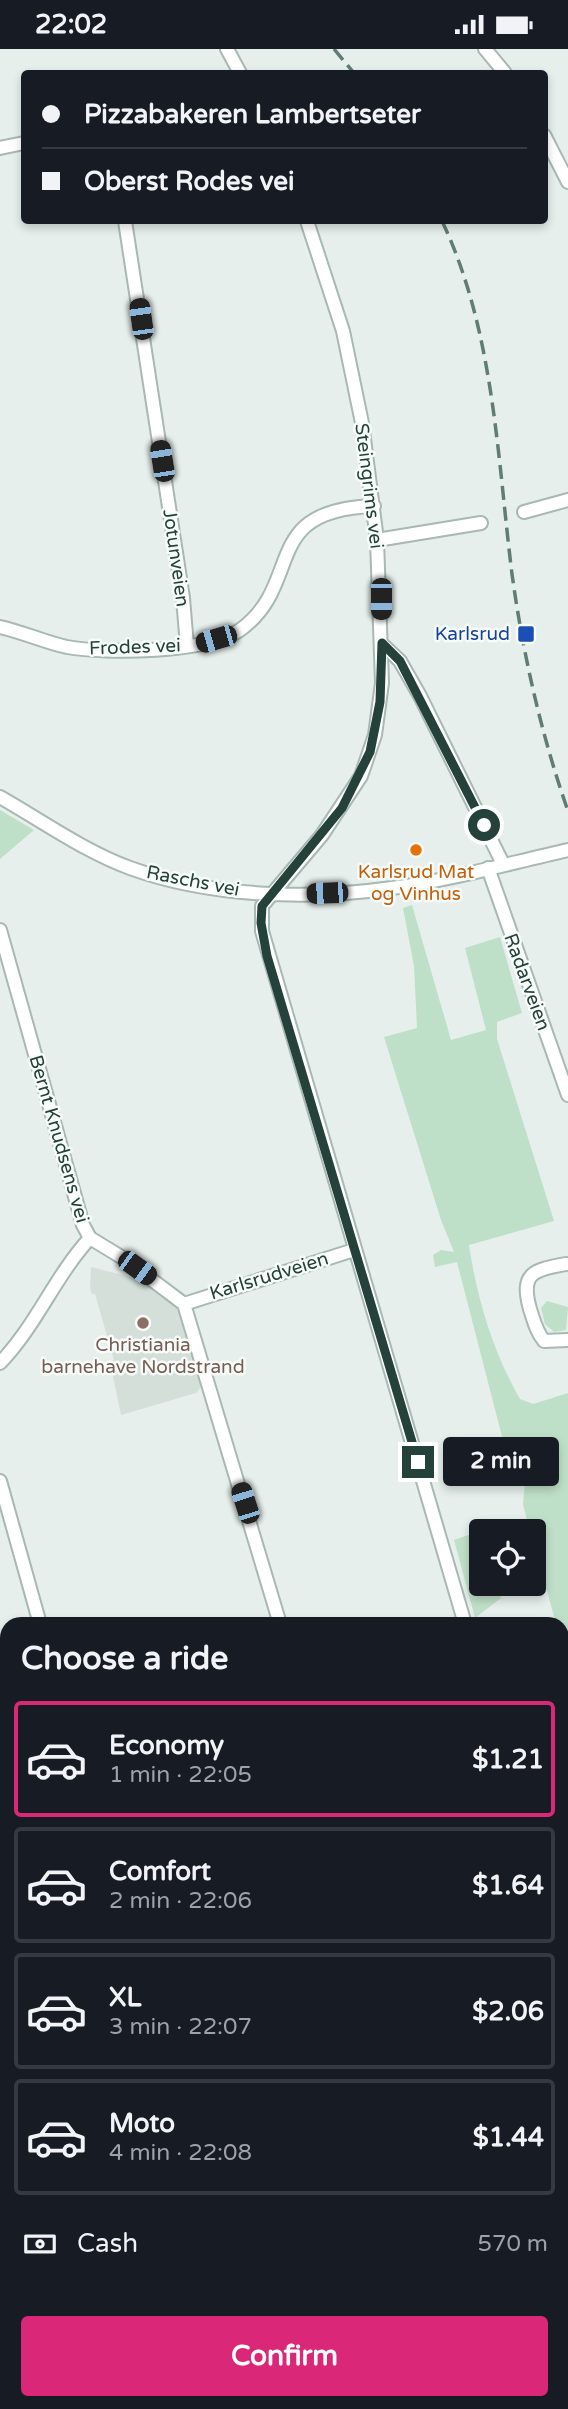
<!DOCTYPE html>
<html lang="en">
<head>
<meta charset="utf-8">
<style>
  body { margin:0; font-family:"Varela Round",sans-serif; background:#20242c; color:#f1f3f6; height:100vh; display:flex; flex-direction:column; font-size:26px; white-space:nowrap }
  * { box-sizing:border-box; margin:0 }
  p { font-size:23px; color:#9ea1a6 }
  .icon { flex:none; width:38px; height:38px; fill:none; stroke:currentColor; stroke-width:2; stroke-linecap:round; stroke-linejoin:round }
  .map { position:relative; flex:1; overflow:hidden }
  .details { position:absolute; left:0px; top:1568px; width:569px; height:793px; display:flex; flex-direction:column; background:#171b24; border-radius:21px 21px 0 0; box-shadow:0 4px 10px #0003 }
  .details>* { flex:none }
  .banner { position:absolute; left:21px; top:21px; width:527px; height:154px; border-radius:7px; box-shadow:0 4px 10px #0003; display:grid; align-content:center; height:154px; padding:0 21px; background:#171b24 }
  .fabs { position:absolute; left:469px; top:1470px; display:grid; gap:14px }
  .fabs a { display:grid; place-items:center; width:77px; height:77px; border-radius:7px; background:#171b24; box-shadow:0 4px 10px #0003; font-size:35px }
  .end { position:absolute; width:32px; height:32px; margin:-16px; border:9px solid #24423a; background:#fff; box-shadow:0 0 0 4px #fff }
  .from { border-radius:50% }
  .bubble { position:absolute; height:49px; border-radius:7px; background:#171b24; box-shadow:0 4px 10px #0003; font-size:23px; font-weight:700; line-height:49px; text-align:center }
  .car { position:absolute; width:21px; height:42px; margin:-21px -10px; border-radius:9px; box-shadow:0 0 5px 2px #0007; background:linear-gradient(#222 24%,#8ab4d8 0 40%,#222 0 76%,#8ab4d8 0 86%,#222 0) }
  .banner b { display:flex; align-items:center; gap:24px; height:66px; font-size:26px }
  .banner b+b { border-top:2px solid #363941 }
  .banner i { width:18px; height:18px; background:#f1f3f6 }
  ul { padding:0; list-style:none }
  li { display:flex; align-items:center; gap:21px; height:116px; margin:0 14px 10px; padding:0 7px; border:4px solid #363941; border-radius:7px }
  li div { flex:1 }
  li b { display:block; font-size:26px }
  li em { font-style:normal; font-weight:700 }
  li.on { border-color:#db2777 }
  li>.icon { width:63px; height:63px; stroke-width:1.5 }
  h2 { padding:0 21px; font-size:32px; line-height:84px }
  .pay { display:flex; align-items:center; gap:18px; height:77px; padding:0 21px; font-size:26px }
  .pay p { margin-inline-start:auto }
  .button { display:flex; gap:14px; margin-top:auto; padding:14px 21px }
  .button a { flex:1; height:80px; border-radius:7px; background:#db2777; color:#fff; font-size:28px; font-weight:700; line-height:80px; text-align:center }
  .status { display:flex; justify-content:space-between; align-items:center; height:49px; padding:0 35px; background:#171b24; direction:ltr }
  .status svg { height:19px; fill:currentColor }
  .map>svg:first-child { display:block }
  .built { fill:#d4dfda }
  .green { fill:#bfe0c8 }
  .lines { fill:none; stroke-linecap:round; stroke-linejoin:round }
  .minor-casing { stroke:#a8b8b2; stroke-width:16 }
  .major-casing { stroke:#c2cac8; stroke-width:19 }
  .minor { stroke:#fff; stroke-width:12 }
  .major { stroke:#6aa596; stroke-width:16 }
  .rail { stroke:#5f7d75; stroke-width:3.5; stroke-dasharray:14 7; stroke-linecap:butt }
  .route { stroke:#24423a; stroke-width:9 }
  .transit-dot { fill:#1a4fb4; stroke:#f7fbf9; stroke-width:2.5 }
  .food-dot { fill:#e8710a; stroke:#f7fbf9; stroke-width:2.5 }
  .education-dot { fill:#8d6e63; stroke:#f7fbf9; stroke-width:2.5 }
  .labels { text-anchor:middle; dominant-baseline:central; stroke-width:5; stroke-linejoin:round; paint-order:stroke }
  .street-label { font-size:19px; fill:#24423a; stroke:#f7fbf9 }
  .transit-label { font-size:19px; fill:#164399; stroke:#f7fbf9; text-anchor:end }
  .food-label { font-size:19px; fill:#c56008; stroke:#f7fbf9 }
  .education-label { font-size:19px; fill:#785e54; stroke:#f7fbf9 }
</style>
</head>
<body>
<div class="status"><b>22:02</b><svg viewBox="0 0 49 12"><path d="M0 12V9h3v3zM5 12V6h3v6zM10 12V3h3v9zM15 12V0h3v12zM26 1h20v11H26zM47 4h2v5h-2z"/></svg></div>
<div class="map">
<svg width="568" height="2360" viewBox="0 0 568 2360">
  <rect width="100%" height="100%" fill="#e6efeb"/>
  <path class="built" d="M91,1218l40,10 29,15 16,13 27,79 -7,9 -75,22 -11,-53 4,-2 -19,-66h-3l-2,-6z"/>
  <path class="green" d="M0,761l34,20 -34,29z
    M412,856l39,135 35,-10 -21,-82 35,-11 22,76 -25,9v17l57,182 -85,24c8,54 24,107 51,154l13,5 35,-11v273l-6,-23v-19h-6l-22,-81v-12h-4l-7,-26 2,-23 -19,-30 -49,-190 -22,5 -2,-12 8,-5 13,2 -13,-32 -57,-183 33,-9 -3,-62 -11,-58z
    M547,1252l21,6 -2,23 -12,2 -9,-8 -4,-16z
    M497,1476l3,6h-19v53h17l3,14 -26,20 -21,-78z"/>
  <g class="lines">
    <g class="minor-casing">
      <path id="minor" d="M227,0l13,24
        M485,0l20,24
        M544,86l24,47
        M0,99l24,-5
        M125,172l58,377 4,48
        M307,172l36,110 19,92 15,117 5,143 -7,52 -14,41 -39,59 -60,71v25l203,693
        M524,463l44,-12
        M377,491l104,-17
        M0,578c23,5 44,15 67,20 39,7 140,6 173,-17 65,-47 18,-120 134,-124
        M382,595l18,17 20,35 83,168
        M0,748c42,24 84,54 130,71 80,29 179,32 262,20 59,-8 118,-25 176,-38
        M488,819l80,227
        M0,881l83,295 7,13 33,20 61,46 96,320
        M566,1215c-33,6 -46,9 -36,45 4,12 6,22 14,32l24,-1
        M184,1255l170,-54
        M0,1314c36,-37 55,-87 90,-125
        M0,1432l40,143
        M562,1778l6,-8
        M0,1861l7,2
        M562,1903l6,21
        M0,2087l7,10
        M421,2354l1,6"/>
    </g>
    <g class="major-casing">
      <path id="major" d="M155,2354l10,6
        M44,2360l4,-6"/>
    </g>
    <use href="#minor" class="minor"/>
    <use href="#major" class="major"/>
    <path class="rail" d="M334,0l20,24
      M442,172c52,110 55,233 70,353 11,80 29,160 56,237"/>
  </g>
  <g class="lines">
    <path class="route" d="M418,1413l-151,-506 -6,-33 1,-17 80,-98 28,-56 10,-50 2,-59 18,18 84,164"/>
  </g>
  <rect class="transit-dot" x="517" y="576" width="18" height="18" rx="3.5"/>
  <circle class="food-dot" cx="416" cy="801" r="7"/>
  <circle class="education-dot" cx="143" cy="1274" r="7"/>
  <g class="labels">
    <g class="street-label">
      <text transform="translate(369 437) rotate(83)">Steingrims vei</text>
      <text transform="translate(176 509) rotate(82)">Jotunveien</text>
      <text transform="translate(135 598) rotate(-2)">Frodes vei</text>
      <text transform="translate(193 832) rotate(11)">Raschs vei</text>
      <text transform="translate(527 933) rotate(70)">Radarveien</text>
      <text transform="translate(59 1090) rotate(74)">Bernt Knudsens vei</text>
      <text transform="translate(269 1227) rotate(-17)">Karlsrudveien</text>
    </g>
    <g class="transit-label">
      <text x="510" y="585">Karlsrud</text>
    </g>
    <g class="food-label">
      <text x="416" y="823">Karlsrud Mat<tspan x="416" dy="22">og Vinhus</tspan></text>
    </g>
    <g class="education-label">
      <text x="143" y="1296">Christiania<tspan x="143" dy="22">barnehave Nordstrand</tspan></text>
    </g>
  </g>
</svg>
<div class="fabs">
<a><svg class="icon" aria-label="locate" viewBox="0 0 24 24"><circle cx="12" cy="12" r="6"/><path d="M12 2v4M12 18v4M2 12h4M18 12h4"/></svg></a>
</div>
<i class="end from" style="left:484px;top:776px"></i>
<i class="end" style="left:418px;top:1413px"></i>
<div class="bubble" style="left:443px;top:1388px;width:116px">2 min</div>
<i class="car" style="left:141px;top:270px;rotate:352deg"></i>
<i class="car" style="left:162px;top:412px;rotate:351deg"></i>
<i class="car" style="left:381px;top:550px;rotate:180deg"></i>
<i class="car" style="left:216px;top:590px;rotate:254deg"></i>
<i class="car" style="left:327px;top:844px;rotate:268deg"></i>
<i class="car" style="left:137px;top:1219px;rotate:126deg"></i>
<i class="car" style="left:245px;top:1454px;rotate:342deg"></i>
<div class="banner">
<b><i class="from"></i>Pizzabakeren Lambertseter</b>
<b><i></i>Oberst Rodes vei</b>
</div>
<section class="details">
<h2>Choose a ride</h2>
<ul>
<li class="on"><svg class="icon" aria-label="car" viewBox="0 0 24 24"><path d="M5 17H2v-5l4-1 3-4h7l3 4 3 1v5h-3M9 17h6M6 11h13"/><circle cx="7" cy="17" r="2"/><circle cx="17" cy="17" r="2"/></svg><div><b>Economy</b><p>1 min · 22:05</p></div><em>$1.21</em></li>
<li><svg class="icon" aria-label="car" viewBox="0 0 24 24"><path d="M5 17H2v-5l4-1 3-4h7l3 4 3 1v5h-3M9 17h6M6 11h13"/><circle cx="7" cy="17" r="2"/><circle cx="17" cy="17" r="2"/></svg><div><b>Comfort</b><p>2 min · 22:06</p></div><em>$1.64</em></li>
<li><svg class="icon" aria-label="car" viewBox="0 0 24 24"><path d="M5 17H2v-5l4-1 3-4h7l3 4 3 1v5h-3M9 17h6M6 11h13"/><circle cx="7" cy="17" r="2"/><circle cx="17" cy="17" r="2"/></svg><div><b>XL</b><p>3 min · 22:07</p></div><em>$2.06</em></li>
<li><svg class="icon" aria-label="car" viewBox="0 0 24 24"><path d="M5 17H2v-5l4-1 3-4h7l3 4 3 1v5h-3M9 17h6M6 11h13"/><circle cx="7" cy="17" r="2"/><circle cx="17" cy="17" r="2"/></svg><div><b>Moto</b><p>4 min · 22:08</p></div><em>$1.44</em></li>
</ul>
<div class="pay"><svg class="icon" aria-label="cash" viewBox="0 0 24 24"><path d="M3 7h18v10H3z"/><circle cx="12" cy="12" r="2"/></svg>Cash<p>570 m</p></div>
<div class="button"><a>Confirm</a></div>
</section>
</div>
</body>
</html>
